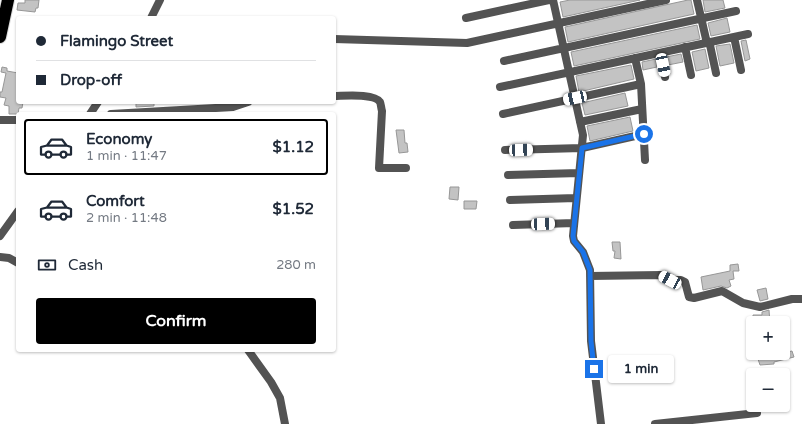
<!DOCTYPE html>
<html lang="en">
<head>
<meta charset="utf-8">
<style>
  body { margin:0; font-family:"Varela Round",sans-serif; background:#f2f2f3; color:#1f2937; height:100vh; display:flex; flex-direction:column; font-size:15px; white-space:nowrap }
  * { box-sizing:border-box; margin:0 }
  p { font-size:13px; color:#747a83 }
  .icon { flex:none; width:22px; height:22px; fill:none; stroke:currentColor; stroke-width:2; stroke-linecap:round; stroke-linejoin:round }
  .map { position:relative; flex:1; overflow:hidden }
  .panel { position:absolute; left:16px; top:112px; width:320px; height:240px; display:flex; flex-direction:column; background:#fff; border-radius:4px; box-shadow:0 1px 3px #0004 }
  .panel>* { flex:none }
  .top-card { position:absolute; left:16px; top:16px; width:320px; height:88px; border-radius:4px; box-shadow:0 1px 3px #0004; display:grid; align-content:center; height:88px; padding:0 20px; background:#fff }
  .controls { position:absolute; left:746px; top:316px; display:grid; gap:8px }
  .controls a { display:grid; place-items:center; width:44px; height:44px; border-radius:4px; background:#fff; box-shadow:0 1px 3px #0004; font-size:20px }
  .end { position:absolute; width:18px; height:18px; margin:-9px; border:5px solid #1a73e8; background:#fff; box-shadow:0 0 0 2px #fff }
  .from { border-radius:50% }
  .bubble { position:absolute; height:28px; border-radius:4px; background:#fff; box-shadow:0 1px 3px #0004; font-size:13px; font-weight:700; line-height:28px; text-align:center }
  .car { position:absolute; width:12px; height:24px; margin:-12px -6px; border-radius:5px; box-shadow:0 0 3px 1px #0007; background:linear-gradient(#fff 24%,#345 0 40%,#fff 0 76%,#345 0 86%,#fff 0) }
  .top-card b { display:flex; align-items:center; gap:14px; height:38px; font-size:15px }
  .top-card b+b { border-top:1px solid #e0e1e3 }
  .top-card i { width:10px; height:10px; background:#1f2937 }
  ul { padding:7px 0 0; list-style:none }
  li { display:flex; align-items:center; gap:12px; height:56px; margin:0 8px 6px; padding:0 12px; border:2px solid transparent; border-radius:4px }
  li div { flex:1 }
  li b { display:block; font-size:15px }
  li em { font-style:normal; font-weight:700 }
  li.on { border-color:#000 }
  li>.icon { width:36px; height:36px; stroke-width:1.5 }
  .pay { display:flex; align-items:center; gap:10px; height:44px; padding:0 20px; font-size:15px }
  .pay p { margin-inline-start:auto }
  .cta { display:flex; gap:8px; margin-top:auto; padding:8px 20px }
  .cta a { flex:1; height:46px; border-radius:4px; background:#000; color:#fff; font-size:16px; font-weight:700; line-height:46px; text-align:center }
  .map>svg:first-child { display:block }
  .building { fill:#c3c3c3; stroke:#979797 }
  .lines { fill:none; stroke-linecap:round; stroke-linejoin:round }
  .highway-casing { stroke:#dbdbdb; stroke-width:14 }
  .minor { stroke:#535353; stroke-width:8 }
  .highway { stroke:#000; stroke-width:12 }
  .route { stroke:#1a73e8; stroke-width:5 }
</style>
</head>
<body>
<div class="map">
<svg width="802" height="424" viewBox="0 0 802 424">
  <rect width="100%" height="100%" fill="#fff"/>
  <path class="building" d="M25,0h14l-1,8h-2l-1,4 -18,-2 1,-7h7z
    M570,0h70l-77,17 -3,-15z
    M688,0h3l3,14 -126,28 -3,-15z
    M703,0h20l2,8 -20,4z
    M727,18l3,14 -19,4 -3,-13z
    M697,25l3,14 -126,27 -3,-14z
    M746,40l4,19 -5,2 -4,-20z
    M730,44l4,19 -14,3 -4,-20z
    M705,49l4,19 -13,3 -4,-19z
    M681,54l2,8 -15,3 -2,-8z
    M656,59l1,8 -14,3 -1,-8z
    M631,65l3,14 -55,13 -3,-16z
    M2,67l5,1v3l11,2v29h5l-1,6h-3l-1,6h-9v-8l-5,-1 2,-7 -6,-1v-5h2l4,-19 -5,-1z
    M625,93l3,13 -43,9 -3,-12z
    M136,102h18v4l-18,1z
    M630,117l3,14 -43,10 -3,-15z
    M396,130h8l1,13h2l1,9 -9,1z
    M450,187h9l-1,13 -9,-1z
    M464,201h13l-1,8h-12z
    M612,242h8l1,17 -7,-1 1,-7h-2z
    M738,264l1,7h-6l1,8 -5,1 2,6 -4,2 -6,-2 -18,4 -2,-13 29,-6v-6z
    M766,288l2,11 -8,2 -3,-11z
    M769,310l1,13h-17v-8h9v-3z
    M792,351l2,6 -20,5v2l-14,1 -2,-6 8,-1 -1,-5h18z"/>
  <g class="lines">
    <g class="highway-casing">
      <path id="highway" d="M0,37l8,-37"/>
    </g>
    <path class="minor" d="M553,0l30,135 -10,101 1,5 9,11 7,18 1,71 10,83
      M697,0l9,39 4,6 6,28
      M151,18l9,-18
      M466,18l83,-18
      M734,37l7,33
      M334,39l133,4 199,-43
      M685,47l6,28
      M660,53l5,24
      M635,58l6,26 4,76
      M504,61l232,-50
      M500,87l248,-53
      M334,96c10,0 40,-3 46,6 1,2 1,6 2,9l-3,57h27
      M90,114l8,-12
      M111,114l122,-7 15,-5
      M503,114l138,-30
      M0,120h18
      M580,122l62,-13
      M505,150l77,-2 62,-14
      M508,175l71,-2
      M510,200l66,-2
      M513,225l61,-2
      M0,236l18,-25
      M0,257l9,1 9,5
      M590,276l71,-1 9,5h11l4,2 4,15 5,1 28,-7 21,12 17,4 32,-8h10
      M248,350l23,32 9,16 5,26
      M655,424l102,-11"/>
    <use href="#highway" class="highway"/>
  </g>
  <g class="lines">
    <path class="route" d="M594,369l-3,-28 -1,-71 -7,-18 -9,-11 -1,-5 9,-88 62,-14"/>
  </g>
</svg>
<div class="controls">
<a>+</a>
<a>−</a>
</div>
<i class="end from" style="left:644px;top:134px"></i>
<i class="end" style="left:594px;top:369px"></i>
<div class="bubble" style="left:608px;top:355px;width:66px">1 min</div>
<i class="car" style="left:663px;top:65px;rotate:168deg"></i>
<i class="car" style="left:575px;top:98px;rotate:258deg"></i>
<i class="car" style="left:521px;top:150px;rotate:88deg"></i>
<i class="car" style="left:543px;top:224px;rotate:88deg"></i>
<i class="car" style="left:670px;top:280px;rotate:298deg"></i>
<div class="top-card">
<b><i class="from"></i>Flamingo Street</b>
<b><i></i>Drop-off</b>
</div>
<section class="panel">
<ul>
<li class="on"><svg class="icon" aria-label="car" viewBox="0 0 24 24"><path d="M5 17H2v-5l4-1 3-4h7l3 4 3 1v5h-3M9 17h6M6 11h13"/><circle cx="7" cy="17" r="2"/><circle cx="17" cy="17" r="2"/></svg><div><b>Economy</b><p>1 min · 11:47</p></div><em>$1.12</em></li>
<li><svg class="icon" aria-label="car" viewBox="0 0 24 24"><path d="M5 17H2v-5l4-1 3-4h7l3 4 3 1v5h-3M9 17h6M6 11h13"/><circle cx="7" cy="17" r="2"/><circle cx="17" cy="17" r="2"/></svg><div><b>Comfort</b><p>2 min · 11:48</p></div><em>$1.52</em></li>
</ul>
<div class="pay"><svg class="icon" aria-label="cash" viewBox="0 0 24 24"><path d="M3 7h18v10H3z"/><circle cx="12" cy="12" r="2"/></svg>Cash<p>280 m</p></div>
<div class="cta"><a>Confirm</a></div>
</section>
</div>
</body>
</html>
